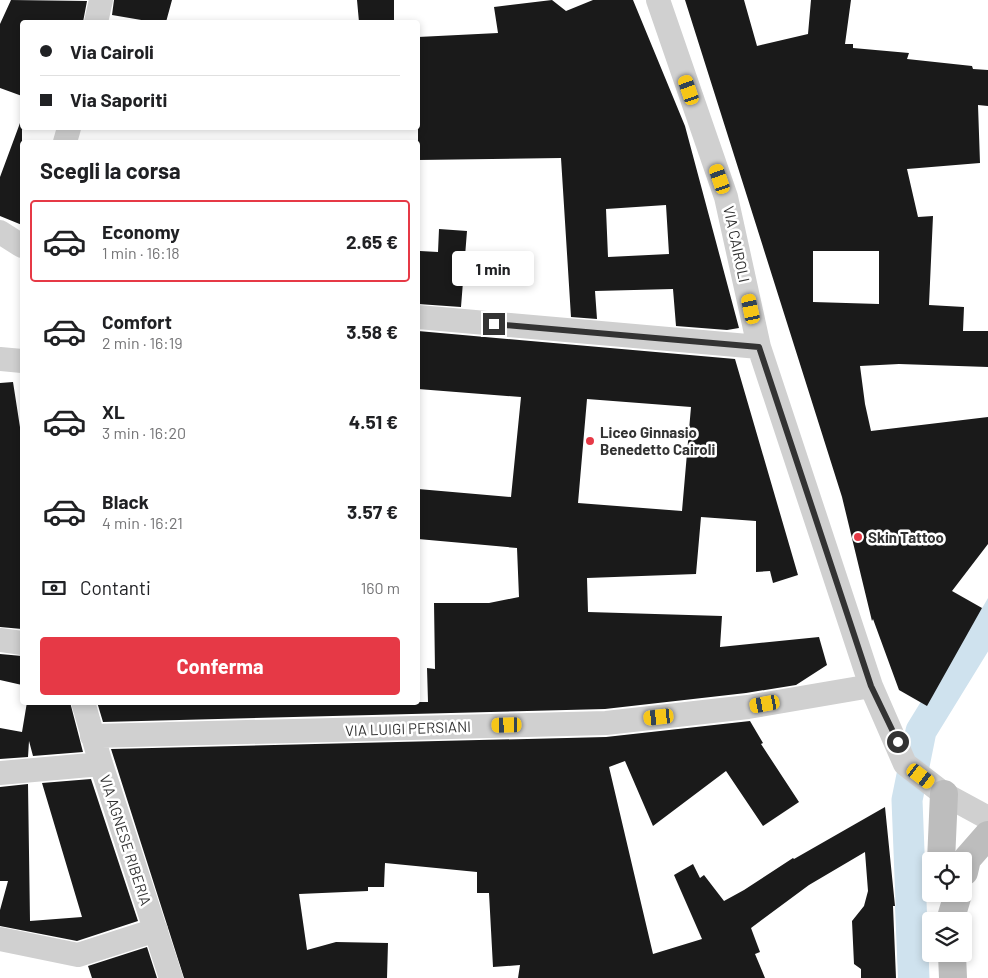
<!DOCTYPE html>
<html lang="it">
<head>
<meta charset="utf-8">
<style>
  body { margin:0; font-family:Barlow,sans-serif; background:#f2f2f2; color:#202124; height:100vh; display:flex; flex-direction:column; font-size:19px; white-space:nowrap }
  * { box-sizing:border-box; margin:0 }
  p { font-size:16px; color:#757577 }
  .icon { flex:none; width:28px; height:28px; fill:none; stroke:currentColor; stroke-width:2; stroke-linecap:round; stroke-linejoin:round }
  .map { position:relative; flex:1; overflow:hidden }
  .side { position:absolute; left:20px; top:140px; width:400px; height:565px; display:flex; flex-direction:column; background:#fff; border-radius:5px; box-shadow:0 2px 8px #0003 }
  .side>* { flex:none }
  .hud { position:absolute; left:20px; top:20px; width:400px; height:110px; border-radius:5px; box-shadow:0 2px 8px #0003; display:grid; align-content:center; height:110px; padding:0 20px; background:#fff }
  .fabs { position:absolute; left:922px; top:852px; display:grid; gap:10px }
  .fabs a { display:grid; place-items:center; width:50px; height:50px; border-radius:5px; background:#fff; box-shadow:0 2px 8px #0003; font-size:25px }
  .end { position:absolute; width:22px; height:22px; margin:-11px; border:6px solid #333; background:#fff; box-shadow:0 0 0 2px #fff }
  .from { border-radius:50% }
  .bubble { position:absolute; height:35px; border-radius:5px; background:#fff; box-shadow:0 2px 8px #0003; font-size:16px; font-weight:700; line-height:35px; text-align:center }
  .car { position:absolute; width:15px; height:30px; margin:-15px -8px; border-radius:6px; box-shadow:0 0 4px 1px #0007; background:linear-gradient(#f5c518 24%,#345 0 40%,#f5c518 0 76%,#345 0 86%,#f5c518 0) }
  .hud b { display:flex; align-items:center; gap:18px; height:48px; font-size:19px }
  .hud b+b { border-top:1px solid #e0e0e0 }
  .hud i { width:12px; height:12px; background:#202124 }
  ul { padding:0; list-style:none }
  li { display:flex; align-items:center; gap:15px; height:82px; margin:0 10px 8px; padding:0 10px; border:2px solid transparent; border-radius:5px }
  li div { flex:1 }
  li b { display:block; font-size:19px }
  li em { font-style:normal; font-weight:700 }
  li.active { border-color:#e63946 }
  li>.icon { width:45px; height:45px; stroke-width:1.5 }
  h2 { padding:0 20px; font-size:22px; line-height:60px }
  .pay { display:flex; align-items:center; gap:12px; height:55px; padding:0 20px; font-size:19px }
  .pay p { margin-inline-start:auto }
  .primary-button { display:flex; gap:10px; margin-top:auto; padding:10px 20px }
  .primary-button a { flex:1; height:58px; border-radius:5px; background:#e63946; color:#fff; font-size:20px; font-weight:700; line-height:58px; text-align:center }
  .map>svg:first-child { display:block }
  .water { fill:#cfe2ee }
  .lines { fill:none; stroke-linecap:round; stroke-linejoin:round }
  .canal { stroke:#cfe2ee; stroke-width:31 }
  .building { fill:#1a1a1a; fill-rule:evenodd }
  .street { stroke:#d0d0d0; stroke-width:24 }
  .secondary { stroke:#bdbdbd; stroke-width:28 }
  .route { stroke:#333; stroke-width:6 }
  .poi-dot { fill:#e63946; stroke:#fff; stroke-width:2 }
  .labels { text-anchor:middle; dominant-baseline:central; stroke-width:5; stroke-linejoin:round; paint-order:stroke }
  .street-label { font-size:15px; fill:#333; stroke:#fff }
  .poi-label { font-size:15px; font-weight:bold; fill:#333; stroke:#fff; text-anchor:start }
</style>
</head>
<body>
<div class="map">
<svg width="988" height="978" viewBox="0 0 988 978">
  <rect width="100%" height="100%" fill="#fff"/>
  <path class="water" d="M988,598v46l-58,94 -16,-13z
    M896,793l19,14 7,72 -19,6z
    M923,901l3,77h-28l-3,-72 9,-4z"/>
  <g class="lines">
    <path class="canal" d="M914,978l-7,-178 14,-69 67,-109"/>
  </g>
  <path class="building" d="M11,0l76,1 -4,21h-61v74l-22,-8v-64z
    M114,0h58l-6,22h-13l-41,-7z
    M357,0h37v22h-35z
    M552,0l14,11 27,-11h40l52,126 54,202 -12,2 -51,-4 -3,-37 -78,2 2,28 -26,-2 -10,-159 -143,2v-123l80,-4 -4,-26zM666,205l3,49 -61,3 -2,-48z
    M685,0h59l13,46 51,-12 3,-34h40l-6,44h8v4l56,5 -2,6 65,7 1,3 15,1v36l-10,-1 2,58 -73,6 11,48 15,-1 -4,89 35,2 -1,24h25v36l-89,-3 -39,2 5,38 6,27 117,-14v127l-36,47 30,17 -55,98 -28,-16 -26,-71 -1,2 -30,-124zM813,251h66v53l-66,-2z
    M20,123h2v102l-22,-9v-39z
    M439,229l28,2 -6,76 -43,-3v-47l2,-6 18,1z
    M418,331l317,28 63,216 -25,8 -3,-12 -14,1v-51l-55,-4 -5,57 -109,4 1,34 134,4 -2,31 99,-10 8,28 -31,20 -50,8 -141,16 -502,13 -6,-20h331l-1,-34 8,1 -1,-66h55l30,-6 -2,-49 -99,-9v-50l93,8 10,-100 -103,-8zM587,399l104,8 -9,104 -104,-8z
    M13,382l9,58v189l-22,-2v-244z
    M0,654l22,2v29l-22,-5z
    M27,702h43l13,50 -50,4 -4,-15 -1,16 -28,2v-31l22,4z
    M750,721l13,22 -2,1 38,58 -36,24 -37,-55 -73,55 -28,-65 -16,6 44,187 49,-15 -28,-64 19,-11 7,14 4,-3 20,26 20,-11 49,-32 1,1 91,-52 10,99h-2l3,72h-35v-9l-7,-5 -2,-43 12,-15 4,-15 -3,-39 -56,33 -58,43 9,24 -5,2 10,24h-247l2,-13 -27,2 -4,-74h-12v-21l-92,-9 -1,24h-16v4l-69,3 8,56 29,-8 52,1 -1,35h-203l-73,-229 495,-12z
    M91,779l47,142 -61,20 -77,-15v-16l8,-29h-8v-94l28,-3 2,137 52,-4 -40,-134z
    M147,947l10,31h-65l-4,-12z"/>
  <g class="lines">
    <path class="street" d="M658,0l68,197 33,150 112,339 34,78 39,30 44,24
      M96,22l5,-22
      M65,142l4,-14
      M0,232l22,14
      M418,317l341,30
      M0,359l22,2
      M0,640l22,3
      M83,702l18,62 70,214
      M92,736l514,-13 142,-16 123,-21
      M0,773l101,-9
      M0,939l78,16 78,-25"/>
    <path class="secondary" d="M941,861l3,-67
      M964,872l3,-13 21,-24
      M950,921l8,-27
      M952,954l1,24"/>
  </g>
  <g class="lines">
    <path class="route" d="M494,324l265,23 112,339 27,56"/>
  </g>
  <g class="poi-dot">
    <circle cx="590" cy="441" r="5"/>
    <circle cx="858" cy="537" r="5"/>
  </g>
  <g class="labels">
    <g class="street-label">
      <text transform="translate(737 244) rotate(78)">VIA CAIROLI</text>
      <text transform="translate(408 728) rotate(-2)">VIA LUIGI PERSIANI</text>
      <text transform="translate(126 840) rotate(72)">VIA AGNESE RIBERIA</text>
    </g>
    <g class="poi-label">
      <text x="600" y="432">Liceo Ginnasio<tspan x="600" dy="17">Benedetto Cairoli</tspan></text>
      <text x="868" y="537">Skin Tattoo</text>
    </g>
  </g>
</svg>
<div class="fabs">
<a><svg class="icon" aria-label="locate" viewBox="0 0 24 24"><circle cx="12" cy="12" r="6"/><path d="M12 2v4M12 18v4M2 12h4M18 12h4"/></svg></a>
<a><svg class="icon" aria-label="layers" viewBox="0 0 24 24"><path d="M12 4l9 5-9 5-9-5zM3 14l9 5 9-5"/></svg></a>
</div>
<i class="end from" style="left:898px;top:742px"></i>
<i class="end" style="left:494px;top:324px"></i>
<div class="bubble" style="left:452px;top:251px;width:82px">1 min</div>
<i class="car" style="left:689px;top:90px;rotate:341deg"></i>
<i class="car" style="left:720px;top:179px;rotate:341deg"></i>
<i class="car" style="left:751px;top:309px;rotate:348deg"></i>
<i class="car" style="left:765px;top:704px;rotate:260deg"></i>
<i class="car" style="left:659px;top:717px;rotate:264deg"></i>
<i class="car" style="left:507px;top:725px;rotate:269deg"></i>
<i class="car" style="left:921px;top:776px;rotate:127deg"></i>
<div class="hud">
<b><i class="from"></i>Via Cairoli</b>
<b><i></i>Via Saporiti</b>
</div>
<section class="side">
<h2>Scegli la corsa</h2>
<ul>
<li class="active"><svg class="icon" aria-label="car" viewBox="0 0 24 24"><path d="M5 17H2v-5l4-1 3-4h7l3 4 3 1v5h-3M9 17h6M6 11h13"/><circle cx="7" cy="17" r="2"/><circle cx="17" cy="17" r="2"/></svg><div><b>Economy</b><p>1 min · 16:18</p></div><em>2.65 €</em></li>
<li><svg class="icon" aria-label="car" viewBox="0 0 24 24"><path d="M5 17H2v-5l4-1 3-4h7l3 4 3 1v5h-3M9 17h6M6 11h13"/><circle cx="7" cy="17" r="2"/><circle cx="17" cy="17" r="2"/></svg><div><b>Comfort</b><p>2 min · 16:19</p></div><em>3.58 €</em></li>
<li><svg class="icon" aria-label="car" viewBox="0 0 24 24"><path d="M5 17H2v-5l4-1 3-4h7l3 4 3 1v5h-3M9 17h6M6 11h13"/><circle cx="7" cy="17" r="2"/><circle cx="17" cy="17" r="2"/></svg><div><b>XL</b><p>3 min · 16:20</p></div><em>4.51 €</em></li>
<li><svg class="icon" aria-label="car" viewBox="0 0 24 24"><path d="M5 17H2v-5l4-1 3-4h7l3 4 3 1v5h-3M9 17h6M6 11h13"/><circle cx="7" cy="17" r="2"/><circle cx="17" cy="17" r="2"/></svg><div><b>Black</b><p>4 min · 16:21</p></div><em>3.57 €</em></li>
</ul>
<div class="pay"><svg class="icon" aria-label="cash" viewBox="0 0 24 24"><path d="M3 7h18v10H3z"/><circle cx="12" cy="12" r="2"/></svg>Contanti<p>160 m</p></div>
<div class="primary-button"><a>Conferma</a></div>
</section>
</div>
</body>
</html>
